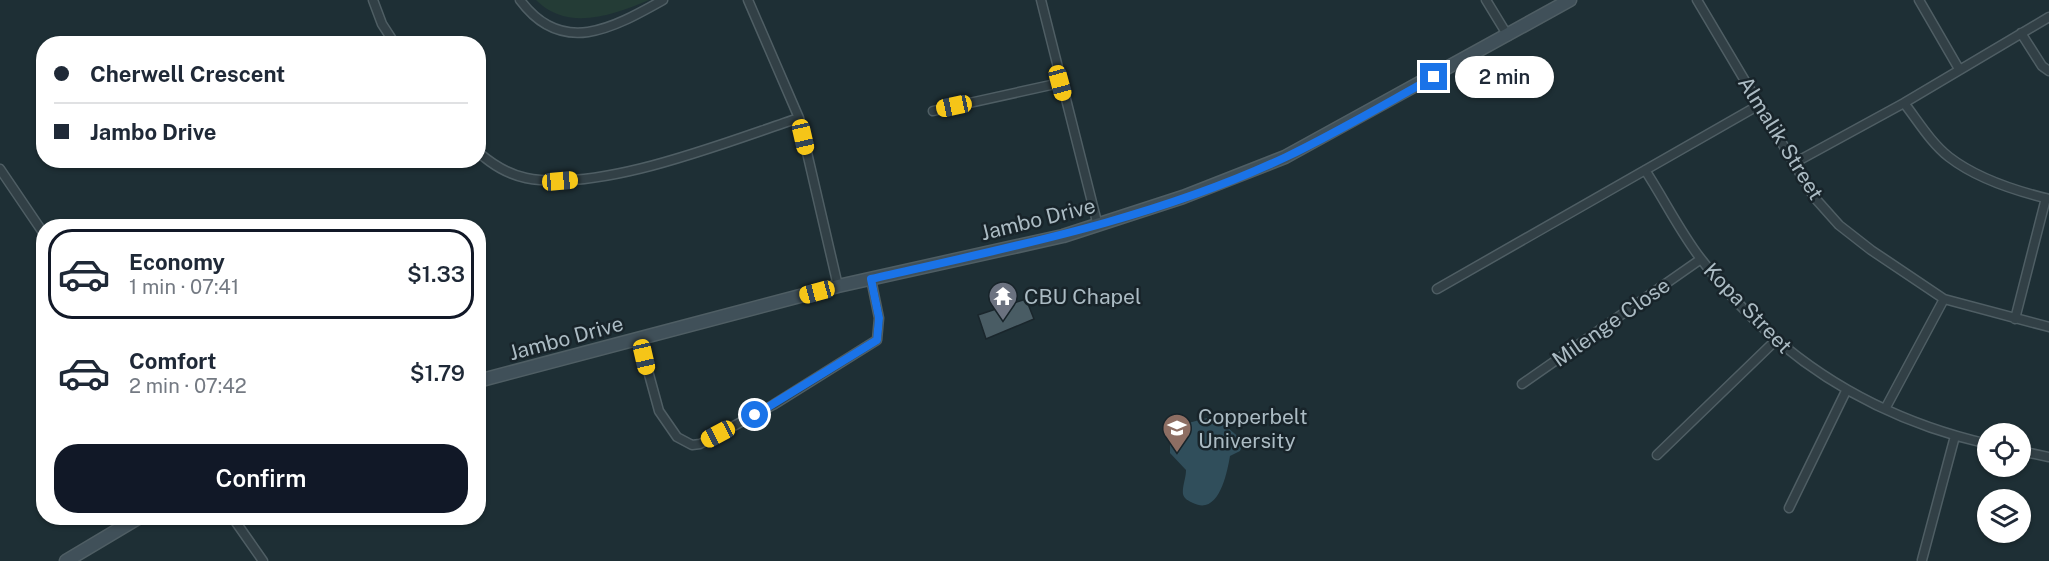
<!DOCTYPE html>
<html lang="en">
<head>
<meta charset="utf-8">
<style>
  body { margin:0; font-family:"Public Sans",sans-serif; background:#f6f6f7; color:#1f2937; height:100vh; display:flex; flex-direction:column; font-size:22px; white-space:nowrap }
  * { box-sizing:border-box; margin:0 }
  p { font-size:20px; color:#747a83 }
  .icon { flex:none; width:33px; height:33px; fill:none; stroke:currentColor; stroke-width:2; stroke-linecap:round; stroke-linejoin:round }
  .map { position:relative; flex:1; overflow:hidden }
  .side { position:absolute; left:36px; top:219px; width:450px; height:306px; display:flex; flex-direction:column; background:#fff; border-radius:24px; box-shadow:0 2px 4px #0004 }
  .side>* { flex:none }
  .banner { position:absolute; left:36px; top:36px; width:450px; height:132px; border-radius:24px; box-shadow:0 2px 4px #0004; display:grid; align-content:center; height:132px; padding:0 18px; background:#fff }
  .tools { position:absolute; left:1977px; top:423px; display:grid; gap:12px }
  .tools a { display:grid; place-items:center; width:54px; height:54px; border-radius:50%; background:#fff; box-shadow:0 2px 4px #0004; font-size:30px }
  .end { position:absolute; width:27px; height:27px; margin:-14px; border:8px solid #1a73e8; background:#fff; box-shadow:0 0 0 3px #fff }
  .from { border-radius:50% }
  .bubble { position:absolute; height:42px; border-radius:21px; background:#fff; box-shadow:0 2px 4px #0004; font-size:20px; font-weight:600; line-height:42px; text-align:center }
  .car { position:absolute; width:18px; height:36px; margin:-18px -9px; border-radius:8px; box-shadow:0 0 4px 2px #0007; background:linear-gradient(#f5c518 24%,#345 0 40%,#f5c518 0 76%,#345 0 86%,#f5c518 0) }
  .banner b { display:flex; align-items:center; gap:21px; height:57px; font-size:22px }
  .banner b+b { border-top:2px solid #e0e1e3 }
  .banner i { width:15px; height:15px; background:#1f2937 }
  ul { padding:10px 0 0; list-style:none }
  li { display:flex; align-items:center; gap:18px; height:90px; margin:0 12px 9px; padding:0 6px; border:3px solid transparent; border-radius:24px }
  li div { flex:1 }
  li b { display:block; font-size:22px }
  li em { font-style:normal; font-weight:600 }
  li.on { border-color:#111827 }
  li>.icon { width:54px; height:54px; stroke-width:1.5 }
  .cta { display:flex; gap:12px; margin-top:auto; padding:12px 18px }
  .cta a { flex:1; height:69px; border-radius:24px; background:#111827; color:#fff; font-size:24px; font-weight:600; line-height:69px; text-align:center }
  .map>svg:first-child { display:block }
  .green { fill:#243c36 }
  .water { fill:#304e5b }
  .building { fill:#495c64; stroke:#1a262c; stroke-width:1.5 }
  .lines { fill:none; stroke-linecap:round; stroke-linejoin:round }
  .minor-casing { stroke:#4f5e64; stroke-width:11 }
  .secondary-casing { stroke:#4f5e64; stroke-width:15 }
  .minor { stroke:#324046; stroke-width:8 }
  .secondary { stroke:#405059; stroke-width:12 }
  .route { stroke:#1a73e8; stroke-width:8 }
  .labels { text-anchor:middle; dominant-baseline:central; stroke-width:5; stroke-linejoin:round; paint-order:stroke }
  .street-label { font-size:21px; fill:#abbbc3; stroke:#18242a }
  .poi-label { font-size:21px; fill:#abbbc3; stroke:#18242a; text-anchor:start }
</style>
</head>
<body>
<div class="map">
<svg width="2049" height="561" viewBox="0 0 2049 561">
  <rect width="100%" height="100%" fill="#1e2f35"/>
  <path class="green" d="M536,0h113c-35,15 -82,32 -113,0z"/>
  <path class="water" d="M1214,416l27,23 11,2 -9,3 -3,7 -10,5c-3,17 -11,60 -37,47 -4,-2 -9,-4 -10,-9 -1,-7 3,-16 3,-24l-16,-17v-14l10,-5 1,-9z"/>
  <path class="building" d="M1026,299l8,20 -48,20 -8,-24z"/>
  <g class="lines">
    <g class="minor-casing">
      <path id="minor" d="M373,0l9,24 13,20
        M520,0c42,57 93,28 143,0
        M748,0l51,118 39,168
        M1041,0l57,226
        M1486,0l22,36
        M1697,0l117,197 25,28 32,25 73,49 105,28
        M1919,0l40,69
        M2021,33l21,33 7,5
        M1904,103c14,18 27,40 45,54 27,21 67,34 100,42
        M933,111l127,-28
        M478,152c15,13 29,22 48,26 75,15 200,-36 273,-60
        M1796,162l108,-59 145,-86
        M0,169l44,65
        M1645,170c19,29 35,62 56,89 73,97 169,158 287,185
        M1437,289l322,-184
        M2015,319l31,-121
        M639,338l20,73 18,26 15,8 8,-1 73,-39 104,-65 2,-22 -8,-39
        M1522,384l179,-125
        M1885,409l59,-110
        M2020,451l29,6
        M1657,455l118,-114
        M1789,508l57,-117
        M233,518l30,43
        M1922,560l33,-124"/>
    </g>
    <g class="secondary-casing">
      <path id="secondary" d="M478,381l360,-95 225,-50 120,-39 102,-40 285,-157
        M66,561l72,-43"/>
    </g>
    <use href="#minor" class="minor"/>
    <use href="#secondary" class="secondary"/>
  </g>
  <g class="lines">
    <path class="route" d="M755,415l122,-75 2,-22 -8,-39c140,-32 284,-60 415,-122 50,-24 99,-53 148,-80"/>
  </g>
  <defs>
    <g id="temple-pin" transform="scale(1.5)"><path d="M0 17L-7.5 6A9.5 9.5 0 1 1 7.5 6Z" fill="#6b7280" stroke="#18242a"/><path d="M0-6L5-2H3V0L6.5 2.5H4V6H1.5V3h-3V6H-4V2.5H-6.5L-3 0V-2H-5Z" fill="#fff"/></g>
    <g id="university-pin" transform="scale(1.5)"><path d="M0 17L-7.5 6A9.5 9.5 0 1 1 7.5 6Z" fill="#8d6e63" stroke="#18242a"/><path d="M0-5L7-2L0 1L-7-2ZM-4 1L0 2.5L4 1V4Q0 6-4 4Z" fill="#fff"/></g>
  </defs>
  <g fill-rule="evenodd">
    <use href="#temple-pin" x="1003" y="296"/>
    <use href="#university-pin" x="1177" y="428"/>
  </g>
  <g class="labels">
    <g class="street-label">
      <text transform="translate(1781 138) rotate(58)">Almalik Street</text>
      <text transform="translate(1038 219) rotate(-14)">Jambo Drive</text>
      <text transform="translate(1748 308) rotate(46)">Kopa Street</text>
      <text transform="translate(1611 322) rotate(-35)">Milenge Close</text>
      <text transform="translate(566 338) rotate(-15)">Jambo Drive</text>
    </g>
    <g class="poi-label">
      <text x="1024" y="296">CBU Chapel</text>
      <text x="1198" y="416">Copperbelt<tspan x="1198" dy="24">University</tspan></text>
    </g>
  </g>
</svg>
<div class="tools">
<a><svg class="icon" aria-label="locate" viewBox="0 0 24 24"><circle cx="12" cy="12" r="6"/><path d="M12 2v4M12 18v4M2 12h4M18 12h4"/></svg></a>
<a><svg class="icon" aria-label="layers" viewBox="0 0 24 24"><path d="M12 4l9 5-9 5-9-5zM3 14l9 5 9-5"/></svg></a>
</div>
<i class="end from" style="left:755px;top:415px"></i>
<i class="end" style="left:1434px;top:77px"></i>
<div class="bubble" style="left:1455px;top:56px;width:99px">2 min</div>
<i class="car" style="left:1060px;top:83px;rotate:165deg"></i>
<i class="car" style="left:954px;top:106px;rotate:258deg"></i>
<i class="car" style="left:803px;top:137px;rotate:167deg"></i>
<i class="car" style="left:560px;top:181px;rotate:85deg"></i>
<i class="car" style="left:817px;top:292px;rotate:255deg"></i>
<i class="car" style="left:644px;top:357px;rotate:167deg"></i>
<i class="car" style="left:718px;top:434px;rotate:242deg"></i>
<div class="banner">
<b><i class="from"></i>Cherwell Crescent</b>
<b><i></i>Jambo Drive</b>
</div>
<section class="side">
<ul>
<li class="on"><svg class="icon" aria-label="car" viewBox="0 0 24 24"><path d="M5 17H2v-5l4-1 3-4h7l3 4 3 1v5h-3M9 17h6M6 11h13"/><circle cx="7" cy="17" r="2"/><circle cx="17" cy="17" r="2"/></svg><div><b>Economy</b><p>1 min · 07:41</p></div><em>$1.33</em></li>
<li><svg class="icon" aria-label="car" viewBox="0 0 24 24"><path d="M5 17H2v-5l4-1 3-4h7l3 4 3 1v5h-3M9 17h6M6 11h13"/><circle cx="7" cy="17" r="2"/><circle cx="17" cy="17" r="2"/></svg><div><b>Comfort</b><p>2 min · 07:42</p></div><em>$1.79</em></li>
</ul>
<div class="cta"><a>Confirm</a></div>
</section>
</div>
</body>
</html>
